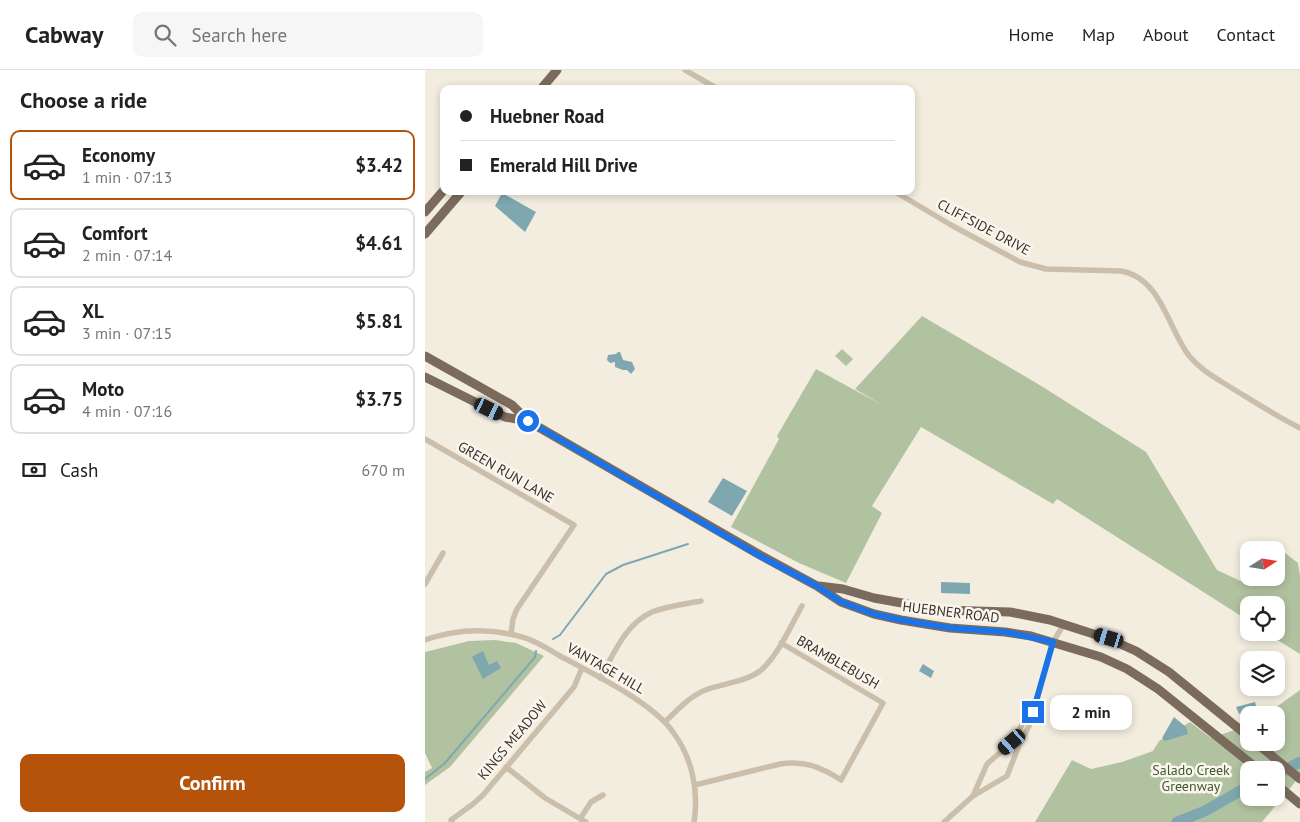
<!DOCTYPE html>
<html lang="en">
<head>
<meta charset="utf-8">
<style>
  body { margin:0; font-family:"PT Sans",sans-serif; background:#f6f6f6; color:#222; height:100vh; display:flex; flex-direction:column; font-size:19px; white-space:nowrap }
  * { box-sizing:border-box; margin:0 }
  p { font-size:16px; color:#767676 }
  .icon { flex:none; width:28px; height:28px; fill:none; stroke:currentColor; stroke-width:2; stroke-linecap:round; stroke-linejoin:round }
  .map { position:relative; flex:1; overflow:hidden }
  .sheet { display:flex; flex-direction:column; background:#fff; width:425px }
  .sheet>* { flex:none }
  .guide { position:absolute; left:15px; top:15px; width:475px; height:110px; border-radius:10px; box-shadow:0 2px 8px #0003; display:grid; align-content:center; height:110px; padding:0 20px; background:#fff }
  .needle { width:32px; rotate:78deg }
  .controls { position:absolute; left:815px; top:471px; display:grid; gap:10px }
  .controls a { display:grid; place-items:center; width:45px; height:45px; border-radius:10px; background:#fff; box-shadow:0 2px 8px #0003; font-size:25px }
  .end { position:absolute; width:22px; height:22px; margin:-11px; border:6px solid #1a73e8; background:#fff; box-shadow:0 0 0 2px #fff }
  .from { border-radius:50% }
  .bubble { position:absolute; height:35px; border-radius:10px; background:#fff; box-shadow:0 2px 8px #0003; font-size:16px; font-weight:700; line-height:35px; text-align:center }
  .car { position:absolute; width:15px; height:30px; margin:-15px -8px; border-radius:6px; box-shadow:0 0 4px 1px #0007; background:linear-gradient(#222 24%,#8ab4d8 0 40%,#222 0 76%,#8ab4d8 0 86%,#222 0) }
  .guide b { display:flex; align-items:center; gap:18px; height:48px; font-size:19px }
  .guide b+b { border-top:1px solid #e0e0e0 }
  .guide i { width:12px; height:12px; background:#222 }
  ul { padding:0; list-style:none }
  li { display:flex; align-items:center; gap:15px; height:70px; margin:0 10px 8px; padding:0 10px; border:2px solid #e0e0e0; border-radius:10px }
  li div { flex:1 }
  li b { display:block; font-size:19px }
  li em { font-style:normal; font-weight:700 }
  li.selected { border-color:#b45309 }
  li>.icon { width:45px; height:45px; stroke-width:1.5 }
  h2 { padding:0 20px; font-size:22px; line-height:60px }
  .pay { display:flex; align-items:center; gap:12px; height:55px; padding:0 20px; font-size:19px }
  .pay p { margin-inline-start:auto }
  .button { display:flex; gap:10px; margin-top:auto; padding:10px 20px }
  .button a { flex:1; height:58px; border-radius:10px; background:#b45309; color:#fff; font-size:20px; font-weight:700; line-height:58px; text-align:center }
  header { display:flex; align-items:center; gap:30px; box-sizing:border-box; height:70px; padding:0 25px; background:#fff; border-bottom:1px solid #e0e0e0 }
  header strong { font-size:24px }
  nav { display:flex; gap:28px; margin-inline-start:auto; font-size:18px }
  .search { width:350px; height:45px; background:#f6f6f6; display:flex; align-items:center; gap:12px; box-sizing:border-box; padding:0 18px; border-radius:10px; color:#767676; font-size:19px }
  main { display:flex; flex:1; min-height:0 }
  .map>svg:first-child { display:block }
  .green { fill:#b1c2a0; fill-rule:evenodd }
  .water { fill:#7fa7b0 }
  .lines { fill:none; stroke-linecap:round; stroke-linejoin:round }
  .stream { stroke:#7fa7b0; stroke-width:2 }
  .river { stroke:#7fa7b0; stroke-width:11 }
  .minor { stroke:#cbbfab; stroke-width:5.5 }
  .primary { stroke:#7b6b5c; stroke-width:9 }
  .route { stroke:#1a73e8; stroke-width:6 }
  .labels { text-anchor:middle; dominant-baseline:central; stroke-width:5; stroke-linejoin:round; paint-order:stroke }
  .street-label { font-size:14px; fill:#39312a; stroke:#faf6ed }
  .park-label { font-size:14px; fill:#42582e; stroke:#faf6ed }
</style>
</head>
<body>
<header>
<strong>Cabway</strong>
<div class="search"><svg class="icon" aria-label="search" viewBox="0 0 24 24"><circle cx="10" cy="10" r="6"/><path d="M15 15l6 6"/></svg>Search here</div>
<nav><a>Home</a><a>Map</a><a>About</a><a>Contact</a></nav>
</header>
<main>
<section class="sheet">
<h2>Choose a ride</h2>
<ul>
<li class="selected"><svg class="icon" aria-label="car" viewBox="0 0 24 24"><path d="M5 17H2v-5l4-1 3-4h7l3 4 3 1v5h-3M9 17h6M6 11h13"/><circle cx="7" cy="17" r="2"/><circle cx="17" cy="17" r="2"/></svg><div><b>Economy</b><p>1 min · 07:13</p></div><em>$3.42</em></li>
<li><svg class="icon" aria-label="car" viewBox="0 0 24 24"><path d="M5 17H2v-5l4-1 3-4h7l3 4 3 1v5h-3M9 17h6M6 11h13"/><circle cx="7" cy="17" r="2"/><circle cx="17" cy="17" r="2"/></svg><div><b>Comfort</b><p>2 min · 07:14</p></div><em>$4.61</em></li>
<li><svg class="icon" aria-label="car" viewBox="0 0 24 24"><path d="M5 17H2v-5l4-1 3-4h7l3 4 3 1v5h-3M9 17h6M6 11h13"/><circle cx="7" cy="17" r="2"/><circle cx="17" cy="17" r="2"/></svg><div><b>XL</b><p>3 min · 07:15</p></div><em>$5.81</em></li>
<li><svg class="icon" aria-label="car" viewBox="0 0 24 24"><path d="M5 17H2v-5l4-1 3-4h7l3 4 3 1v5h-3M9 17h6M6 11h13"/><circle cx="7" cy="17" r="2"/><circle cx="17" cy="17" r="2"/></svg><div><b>Moto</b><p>4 min · 07:16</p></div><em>$3.75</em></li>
</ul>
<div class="pay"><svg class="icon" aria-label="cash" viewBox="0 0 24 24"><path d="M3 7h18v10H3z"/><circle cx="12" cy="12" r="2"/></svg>Cash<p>670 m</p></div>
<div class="button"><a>Confirm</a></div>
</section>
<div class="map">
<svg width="875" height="752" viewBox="0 0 875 752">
  <rect width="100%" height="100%" fill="#f3ede0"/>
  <path class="green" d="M497,246l116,68 108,68 71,118 30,14 11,-6h18v-13l9,-12 13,10 2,13v78l-34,-21 10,-1v-27h-27v16l-192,-122 -4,5 -132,-77 -49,79 10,7 -36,70 -47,-20 -68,-36 48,-88 -2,-3 39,-67 66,36 -27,-16z
    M417,279l11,10 -7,7 -11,-10z
    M70,570l21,3 28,13 -94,111 -25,18v-13l7,-4 -7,-15v-101l44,-11z
    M875,620v86l-38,46h-227l37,-62 19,9 31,-7 31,-11 6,-10 31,-19 21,16 38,-13v17h27v-27h-11zM824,700h27v28h-27z"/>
  <path class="water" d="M77,123l34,19 -11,20 -30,-26z
    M193,282h2l3,8 9,2 3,7 -4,5 -4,-4h-4l-8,-3v-5l-5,1 -3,-3 1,-5 8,-1z
    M298,408l24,13 -15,25 -24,-14z
    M516,512l29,1v11l-29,-1z
    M58,581l6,14 8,-4 4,7 -18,11 -11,-22z
    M498,594l11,7 -3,7 -12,-7z
    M830,632l2,7 -18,5 -3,-7z
    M749,647l12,10 2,7 -23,7 -3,-3z"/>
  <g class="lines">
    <path class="stream" d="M128,569l7,-4 46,-61 17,-9 65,-21
      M0,709l20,-16 90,-106 1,-6"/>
    <path class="river" d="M851,705l24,-13
      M752,752l28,-11 44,-25"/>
    <path class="minor" d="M260,0l33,19
      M469,121l57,34 69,37 26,7 75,2c41,7 47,59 69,86 11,13 26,21 40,30 23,14 46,29 70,41
      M0,369l149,86 -57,84 -4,10 -2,15
      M0,514l18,-31
      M0,570c31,-11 65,-12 97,-3 13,3 26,12 38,19 32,17 93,47 113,76 19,26 26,58 21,90
      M175,608c14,-24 25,-54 52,-66 15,-6 33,-8 49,-11
      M240,652c13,-13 26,-27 43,-33 17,-6 37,-7 52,-18 18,-15 30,-44 42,-65
      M81,697l39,31 41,24
      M270,715l85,-21c24,-4 41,3 61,16l42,-77 -102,-60
      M548,726l14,-32 25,-22 11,-19 6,-2
      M155,749l11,-17 12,-7
      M27,752l-1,-2 22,-16 10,-9 91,-108 8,-19
      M519,752l29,-26 34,-20 13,-33 9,-17 24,-84 11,-18"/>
    <path class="primary" d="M116,19l16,-19
      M0,142l19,-22
      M0,164l37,-43
      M0,286l87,49 16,16 232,134 57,31 24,16 33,12 27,6 49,8 55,4 26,4 70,21 26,12 31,20 101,81
      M0,307l80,40 22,4
      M394,516l24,3 31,9 67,12 69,2 40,8 59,19 27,12 33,21 80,65
      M830,672l45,37
      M851,714l24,20"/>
  </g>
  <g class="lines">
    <path class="route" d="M103,351l232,135 57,30 24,16 33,12 27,6 49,8 55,4 48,10 -20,70"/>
  </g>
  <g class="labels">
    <g class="street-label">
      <text transform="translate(559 157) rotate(28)">CLIFFSIDE DRIVE</text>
      <text transform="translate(81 402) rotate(30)">GREEN RUN LANE</text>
      <text transform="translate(526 542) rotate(7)">HUEBNER ROAD</text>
      <text transform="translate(413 592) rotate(30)">BRAMBLEBUSH</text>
      <text transform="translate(181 598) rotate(30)">VANTAGE HILL</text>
      <text transform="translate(87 670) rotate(-50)">KINGS MEADOW</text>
    </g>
    <g class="park-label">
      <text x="766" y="700">Salado Creek<tspan x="766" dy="16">Greenway</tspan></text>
    </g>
  </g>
</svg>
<div class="controls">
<a><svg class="needle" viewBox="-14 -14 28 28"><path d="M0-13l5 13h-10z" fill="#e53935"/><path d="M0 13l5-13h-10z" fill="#767676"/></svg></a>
<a><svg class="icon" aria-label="locate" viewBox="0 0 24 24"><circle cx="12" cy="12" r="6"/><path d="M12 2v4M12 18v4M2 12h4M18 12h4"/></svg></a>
<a><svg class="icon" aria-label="layers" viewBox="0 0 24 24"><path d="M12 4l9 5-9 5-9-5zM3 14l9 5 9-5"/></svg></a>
<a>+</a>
<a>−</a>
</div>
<i class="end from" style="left:103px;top:351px"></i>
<i class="end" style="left:608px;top:642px"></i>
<div class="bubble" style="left:625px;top:625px;width:82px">2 min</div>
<i class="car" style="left:64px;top:339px;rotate:116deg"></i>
<i class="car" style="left:684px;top:568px;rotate:287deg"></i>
<i class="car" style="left:587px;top:672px;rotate:229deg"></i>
<div class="guide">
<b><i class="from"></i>Huebner Road</b>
<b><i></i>Emerald Hill Drive</b>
</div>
</div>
</main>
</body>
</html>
